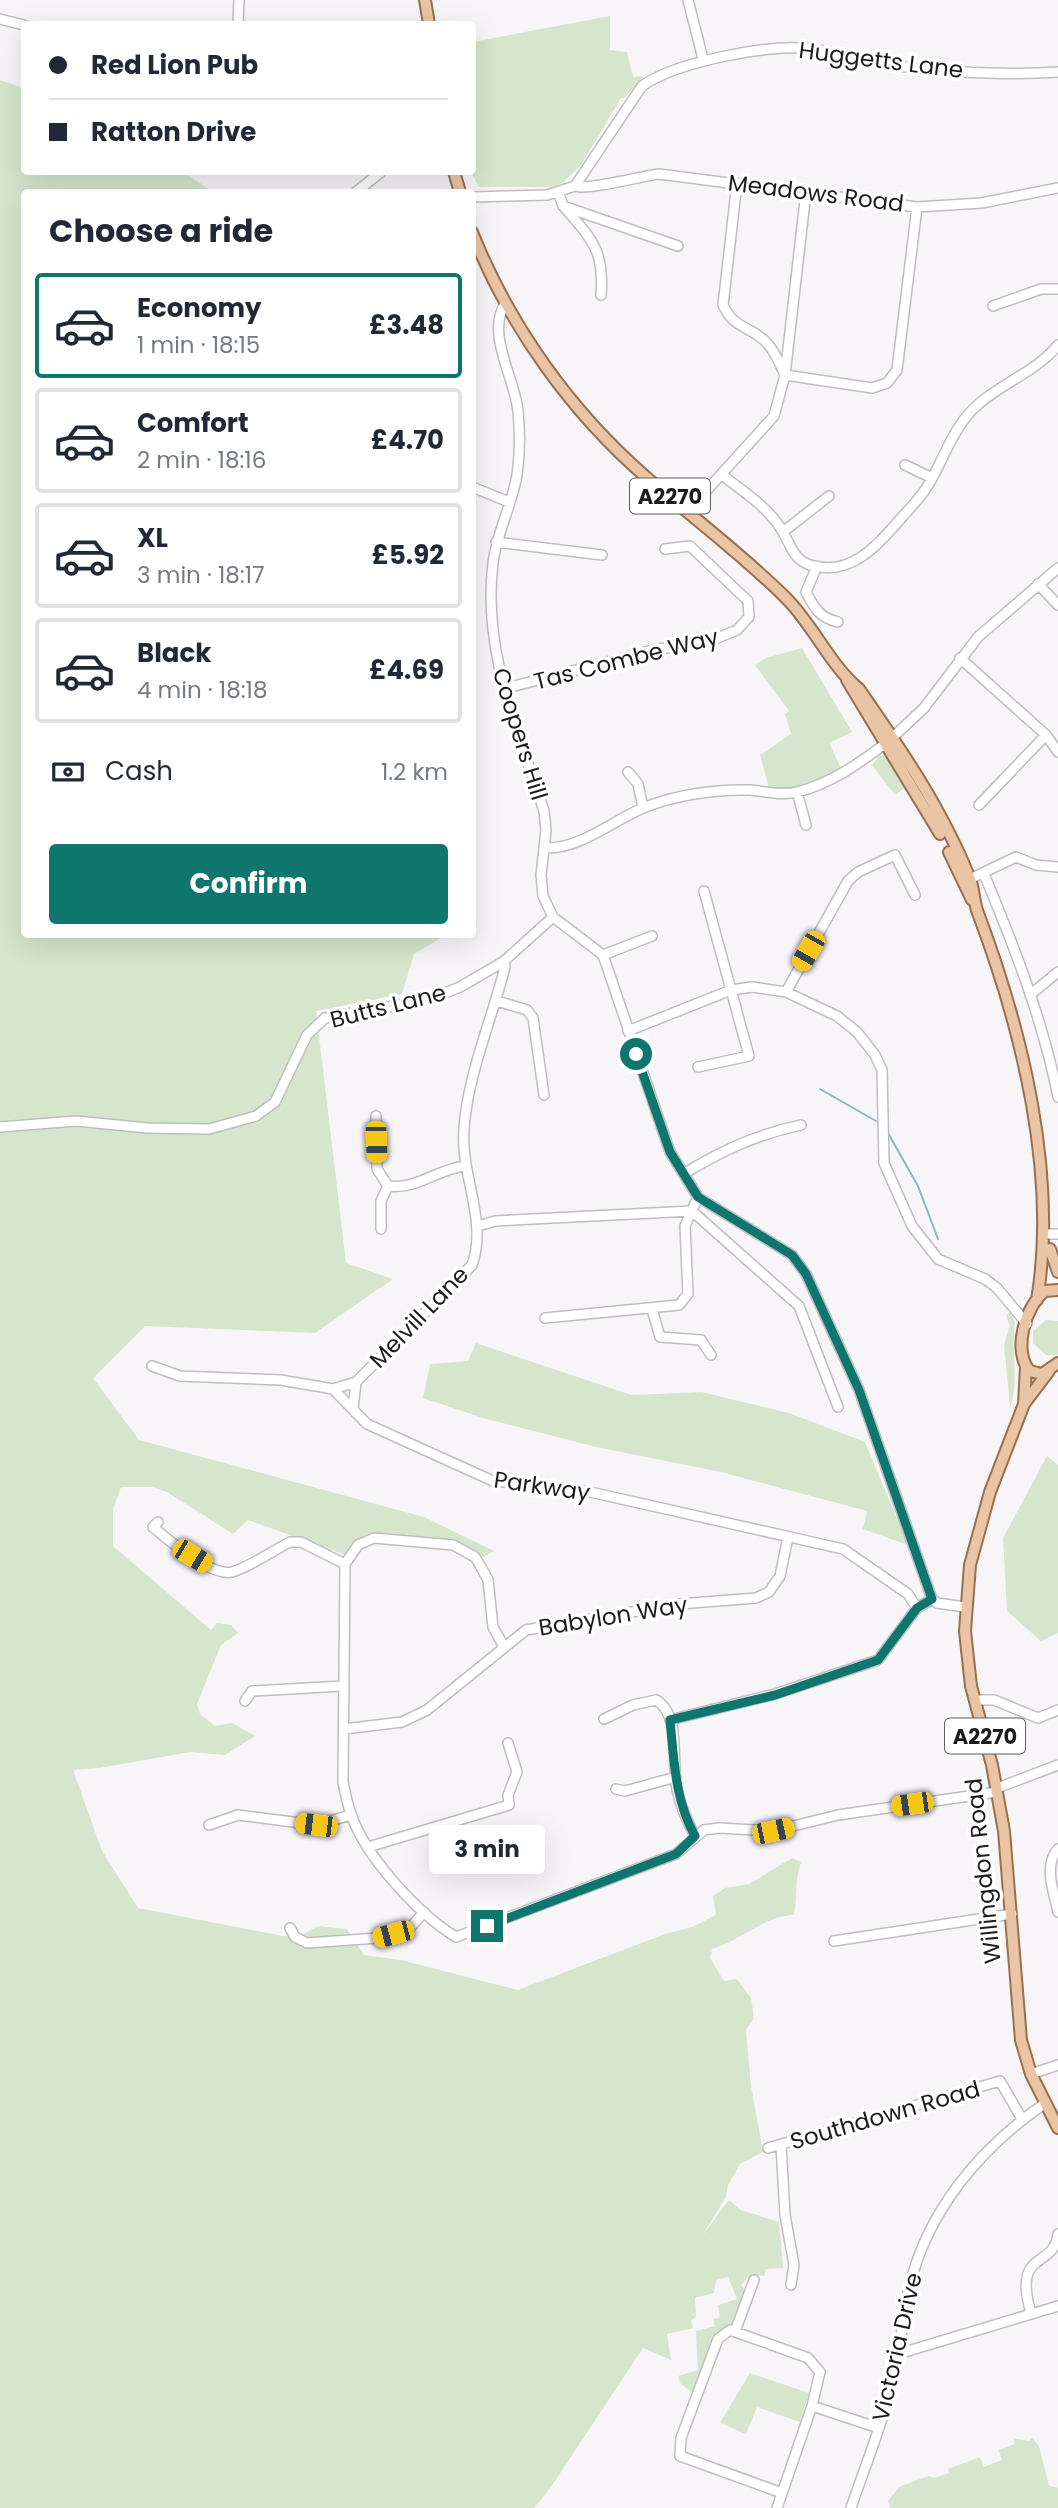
<!DOCTYPE html>
<html lang="en">
<head>
<meta charset="utf-8">
<style>
  body { margin:0; font-family:Poppins,sans-serif; background:#f2f2f3; color:#1f2937; height:100vh; display:flex; flex-direction:column; font-size:26px; white-space:nowrap }
  * { box-sizing:border-box; margin:0 }
  p { font-size:23px; color:#747a83 }
  .icon { flex:none; width:38px; height:38px; fill:none; stroke:currentColor; stroke-width:2; stroke-linecap:round; stroke-linejoin:round }
  .map { position:relative; flex:1; overflow:hidden }
  .panel { position:absolute; left:21px; top:189px; width:455px; height:749px; display:flex; flex-direction:column; background:#fff; border-radius:7px; box-shadow:0 7px 28px #0002 }
  .panel>* { flex:none }
  .hud { position:absolute; left:21px; top:21px; width:455px; height:154px; border-radius:7px; box-shadow:0 7px 28px #0002; display:grid; align-content:center; height:154px; padding:0 28px; background:#fff }
  .end { position:absolute; width:32px; height:32px; margin:-16px; border:9px solid #0f766e; background:#fff; box-shadow:0 0 0 4px #fff }
  .from { border-radius:50% }
  .bubble { position:absolute; height:49px; border-radius:7px; background:#fff; box-shadow:0 7px 28px #0002; font-size:23px; font-weight:700; line-height:49px; text-align:center }
  .car { position:absolute; width:21px; height:42px; margin:-21px -10px; border-radius:9px; box-shadow:0 0 5px 2px #0007; background:linear-gradient(#f5c518 24%,#345 0 40%,#f5c518 0 76%,#345 0 86%,#f5c518 0) }
  .hud b { display:flex; align-items:center; gap:24px; height:66px; font-size:26px }
  .hud b+b { border-top:2px solid #e0e1e3 }
  .hud i { width:18px; height:18px; background:#1f2937 }
  ul { padding:0; list-style:none }
  li { display:flex; align-items:center; gap:21px; height:105px; margin:0 14px 10px; padding:0 14px; border:4px solid #e0e1e3; border-radius:7px }
  li div { flex:1 }
  li b { display:block; font-size:26px }
  li em { font-style:normal; font-weight:700 }
  li.active { border-color:#0f766e }
  li>.icon { width:63px; height:63px; stroke-width:1.5 }
  h2 { padding:0 28px; font-size:32px; line-height:84px }
  .pay { display:flex; align-items:center; gap:18px; height:77px; padding:0 28px; font-size:26px }
  .pay p { margin-inline-start:auto }
  .cta { display:flex; gap:14px; margin-top:auto; padding:14px 28px }
  .cta a { flex:1; height:80px; border-radius:7px; background:#0f766e; color:#fff; font-size:28px; font-weight:700; line-height:80px; text-align:center }
  .map>svg:first-child { display:block }
  .green { fill:#d5e6cc }
  .lines { fill:none; stroke-linecap:round; stroke-linejoin:round }
  .stream { stroke:#8bb6c5; stroke-width:2 }
  .minor-casing { stroke:#c0bdc1; stroke-width:12 }
  .major-casing { stroke:#98704e; stroke-width:14 }
  .minor { stroke:#fff; stroke-width:9 }
  .major { stroke:#eac5a5; stroke-width:10 }
  .route { stroke:#0f766e; stroke-width:9 }
  .labels { text-anchor:middle; dominant-baseline:central; stroke-width:7; stroke-linejoin:round; paint-order:stroke }
  .shield { fill:#fff; stroke:#5f5f60; stroke-width:2 }
  .shield-label { font-size:21px; font-weight:bold; fill:#1b1a1c }
  .street-label { font-size:23px; fill:#1b1a1c; stroke:#fff }
</style>
</head>
<body>
<div class="map">
<svg width="1058" height="2508" viewBox="0 0 1058 2508">
  <rect width="100%" height="100%" fill="#f8f5f9"/>
  <path class="green" d="M610,16v34l17,2 6,25 11,-1 -5,6 -7,-2 6,3 -13,15h-4l-40,67 -19,18 -11,4h-72l-8,-15 2,-130z
    M0,80l24,8v84h160l29,20h-189v742l422,1 -32,19 -12,40 -86,17 30,252 47,16 -78,54 -170,-7 -52,52 46,62 285,77 70,34 -10,6 -31,-14 -86,-3 -21,15 -98,-35 -15,14 -66,-42 -15,-5h-31l-8,22v37l98,84 6,-7 14,2 7,8 -17,12 -24,59 3,10 15,12 17,-3 23,13 -30,19 -35,-3 -90,16 -27,2 29,81 36,57 145,28h17l18,-10 29,3 17,26 37,5 117,30 147,-56 27,-7 24,-12 -3,-19 12,-8 24,-4 43,-26 9,4c-7,19 -3,34 -7,53 -31,1 -53,26 -82,34l-2,9 14,23 13,-2 14,19 3,20 -8,12 5,56 12,66 -23,12 -12,21 -2,12 -24,39 27,-36 12,10 38,12 4,46 -17,1 -2,7 -13,-2 -10,11 6,8 -9,25 -21,17 -23,59 -14,-11 -2,-7 20,-6 -2,-39 19,-5 -2,-7 7,-1 -2,-13 19,-6 -9,-22 -12,3 -2,13 -19,5 1,19 -5,3 2,8 -26,6 4,26 -28,-12 -92,139 -17,21h-534z
    M802,648l50,84 -23,11 12,25c-24,15 -44,23 -72,20l-9,-33 31,-21 -6,-20 4,-3 -34,-46 11,-7z
    M880,755l5,1 22,35 -4,-2 -8,6 -23,-30z
    M1010,1312l5,11c-5,29 5,56 -5,85l-6,-64 6,-18 -4,-11z
    M1046,1320l12,1v34h-12l-13,-12v-12z
    M476,1343l156,52 70,-3 87,21 76,29 43,103 -45,-16 4,-18 -146,-39 -125,-25 -113,-29 -60,-20 7,-34 38,-3z
    M1047,1456l11,9v168l-17,8 -34,-30 -4,-73z
    M750,2373l59,20 -9,29 -43,-15 -11,27 -26,-11z
    M1013,2438l16,3 3,-3 7,8 10,40 9,2v20h-168l-2,-7 11,-14 29,-11 6,2 15,-5 -1,-4 32,-12 4,10 18,-7 -3,-10 16,-6z"/>
  <g class="lines">
    <path class="stream" d="M820,1089l56,32
      M888,1133l30,53 20,53"/>
    <g class="minor-casing">
      <path id="minor" d="M688,0l15,59
        M0,19l24,6
        M238,24l1,-24
        M575,186c11,5 67,-10 84,-12l258,33 64,-4 77,-15
        M356,192l25,-20
        M806,192l-21,183 87,13 15,-5 10,-13 20,-163
        M559,194l4,12 115,40
        M472,197l75,-2 28,-9 67,-100c34,-24 129,-43 170,-37 29,4 56,13 85,17 53,6 108,10 161,6
        M565,208c28,33 39,42 36,87
        M505,304c-19,30 10,75 13,107 2,21 2,44 -1,64 -5,30 -20,57 -24,88 -11,87 25,167 51,248l2,19 -5,45 2,21 10,21 50,38 67,197 28,45 94,58 14,19 53,116 73,209 5,4 28,4
        M993,306l48,-17h17
        M905,465l27,13
        M722,475c22,17 49,34 62,59 7,12 10,26 26,31 42,13 69,-22 93,-49 8,-9 18,-19 24,-29 13,-20 21,-46 36,-66 24,-34 69,-44 95,-76
        M472,487l37,15
        M688,511l86,-95 11,-41c-6,-13 -10,-24 -20,-34 -18,-17 -30,-11 -42,-36l14,-122
        M783,532l46,-36
        M496,542l106,13
        M817,566l-11,26c8,16 14,26 32,30
        M1038,584l20,21
        M960,658l86,77 12,17
        M503,689l150,-39 57,-9 27,-11 12,-13 -1,-16 -58,-55 -25,3
        M893,737l31,-29 54,-71 80,-69
        M628,772l10,12 5,24
        M797,792l9,33
        M979,805l67,-70
        M545,848c36,1 67,-27 98,-40 32,-13 72,-19 106,-18 15,1 32,6 48,2 33,-8 61,-28 88,-48
        M984,874c30,72 59,146 74,223
        M970,879l46,-22 20,8 22,2
        M603,955l49,-19
        M786,992l62,-111 10,-9 37,-17 20,40
        M1030,995l28,-23
        M497,1001l30,9 6,8 11,77
        M628,1031l103,-41 21,-3 34,5 51,24 20,16 18,23 7,15 2,93 28,63 26,33 47,20 12,9 30,36
        M698,1067l51,-11 -45,-165
        M376,1116l1,53 11,17c29,4 49,-17 77,-20
        M0,1127l76,-6 71,7 62,1 47,-13 19,-14 32,-67 18,-17 103,-18 32,-13 43,-25 50,-45
        M685,1173c38,-23 73,-39 116,-48
        M478,1226l17,-5 197,-10 107,95 39,101
        M381,1229v-28l7,-15
        M1048,1234h10
        M652,1309l8,28 41,3 10,15
        M545,1318l134,-13 9,-11 -3,-68 13,-29
        M152,1366l28,10 101,4 52,9 34,35 126,57 84,8 266,60 65,45 9,14 15,-9
        M333,1389l23,-7 116,-117c16,-45 -12,-90 -8,-137 4,-54 28,-109 41,-161l-2,-5
        M353,1408l3,-26
        M158,1522l-5,5c15,13 59,50 79,45 20,-6 40,-21 58,-30h11l44,22
        M503,1645l-10,-18 -5,-47 -7,-13 -6,-10 -22,-12 -79,-7 -16,7 -13,19 -2,218c2,10 4,21 8,32 14,42 67,100 105,123l220,-83 28,-24 15,-2 54,3 65,-16 159,-23
        M975,1700h19l44,18 20,-8
        M245,1701l7,-10 91,-5
        M604,1719l29,-14 23,-5c26,15 15,64 21,89 3,17 10,32 18,47
        M670,1720l105,-26 103,-34 39,-52
        M344,1729l58,-7 25,-12 99,-80 153,-26 77,-6 13,-6 11,-16 8,-39
        M997,1788l61,-23
        M616,1789l9,2 51,-14
        M209,1825l29,-10 78,10 35,-10
        M368,1847l141,-42 -1,-10 9,-23 -9,-29
        M1058,1849c-15,16 -4,44 0,63
        M290,1928l5,9 12,6 71,-5 31,-9 15,-17
        M834,1941l178,-27
        M1031,2074l27,-9
        M781,2145l4,70 9,50 -3,20
        M768,2148l232,-67 22,38
        M1031,2313c-19,-65 23,-43 27,-79
        M736,2329l18,-49
        M898,2354l160,-48
        M812,2406l67,22
        M777,2508l35,-102 8,-34 -12,-14 -78,-28 -12,9 -37,99 -1,18 102,37
        M851,2508c14,-42 31,-83 42,-126 8,-29 8,-60 15,-89 17,-80 71,-144 136,-189"/>
    </g>
    <g class="major-casing">
      <path id="major" d="M425,0l4,24
        M454,172l6,20
        M472,232c37,93 98,179 174,245 47,41 96,77 140,121 28,28 43,66 73,91 25,36 51,73 73,112 14,25 29,54 39,81 3,10 3,21 7,31 44,117 80,262 59,387
        M847,680l93,154
        M949,852l23,48
        M1050,1249l8,23
        M1058,1290l-13,1c-20,15 -33,61 -15,80l12,3 16,-11
        M1049,1371l-25,33 -34,88 -20,73 -5,66 6,55 21,79 12,66 17,209 10,34 27,54
        M1024,1404l2,-37"/>
    </g>
    <use href="#minor" class="minor"/>
    <use href="#major" class="major"/>
  </g>
  <g class="lines">
    <path class="route" d="M487,1926l189,-72 19,-18c-20,-36 -21,-75 -25,-116l105,-25 103,-35 39,-52 15,-9 -73,-209 -53,-116 -14,-19 -94,-58 -28,-45 -34,-98"/>
  </g>
  <g class="labels">
    <g class="shield">
      <rect x="630" y="478.5" width="80" height="35" rx="5"/>
      <rect x="945" y="1718.5" width="80" height="35" rx="5"/>
    </g>
    <g class="shield-label">
      <text x="670" y="496">A2270</text>
      <text x="985" y="1736">A2270</text>
    </g>
    <g class="street-label">
      <text transform="translate(881 60) rotate(7)">Huggetts Lane</text>
      <text transform="translate(816 193) rotate(7)">Meadows Road</text>
      <text transform="translate(626 659) rotate(-14)">Tas Combe Way</text>
      <text transform="translate(520 734) rotate(73)">Coopers Hill</text>
      <text transform="translate(388 1006) rotate(-14)">Butts Lane</text>
      <text transform="translate(419 1317) rotate(-46)">Melvill Lane</text>
      <text transform="translate(542 1486) rotate(8)">Parkway</text>
      <text transform="translate(613 1616) rotate(-9)">Babylon Way</text>
      <text transform="translate(983 1871) rotate(-96)">Willingdon Road</text>
      <text transform="translate(885 2115) rotate(-16)">Southdown Road</text>
      <text transform="translate(897 2347) rotate(-77)">Victoria Drive</text>
    </g>
  </g>
</svg>
<i class="end from" style="left:636px;top:1054px"></i>
<i class="end" style="left:487px;top:1926px"></i>
<div class="bubble" style="left:429px;top:1825px;width:116px">3 min</div>
<i class="car" style="left:808px;top:951px;rotate:210deg"></i>
<i class="car" style="left:376px;top:1142px;rotate:178deg"></i>
<i class="car" style="left:192px;top:1556px;rotate:121deg"></i>
<i class="car" style="left:912px;top:1804px;rotate:262deg"></i>
<i class="car" style="left:316px;top:1825px;rotate:277deg"></i>
<i class="car" style="left:773px;top:1831px;rotate:78deg"></i>
<i class="car" style="left:393px;top:1934px;rotate:255deg"></i>
<div class="hud">
<b><i class="from"></i>Red Lion Pub</b>
<b><i></i>Ratton Drive</b>
</div>
<section class="panel">
<h2>Choose a ride</h2>
<ul>
<li class="active"><svg class="icon" aria-label="car" viewBox="0 0 24 24"><path d="M5 17H2v-5l4-1 3-4h7l3 4 3 1v5h-3M9 17h6M6 11h13"/><circle cx="7" cy="17" r="2"/><circle cx="17" cy="17" r="2"/></svg><div><b>Economy</b><p>1 min · 18:15</p></div><em>£3.48</em></li>
<li><svg class="icon" aria-label="car" viewBox="0 0 24 24"><path d="M5 17H2v-5l4-1 3-4h7l3 4 3 1v5h-3M9 17h6M6 11h13"/><circle cx="7" cy="17" r="2"/><circle cx="17" cy="17" r="2"/></svg><div><b>Comfort</b><p>2 min · 18:16</p></div><em>£4.70</em></li>
<li><svg class="icon" aria-label="car" viewBox="0 0 24 24"><path d="M5 17H2v-5l4-1 3-4h7l3 4 3 1v5h-3M9 17h6M6 11h13"/><circle cx="7" cy="17" r="2"/><circle cx="17" cy="17" r="2"/></svg><div><b>XL</b><p>3 min · 18:17</p></div><em>£5.92</em></li>
<li><svg class="icon" aria-label="car" viewBox="0 0 24 24"><path d="M5 17H2v-5l4-1 3-4h7l3 4 3 1v5h-3M9 17h6M6 11h13"/><circle cx="7" cy="17" r="2"/><circle cx="17" cy="17" r="2"/></svg><div><b>Black</b><p>4 min · 18:18</p></div><em>£4.69</em></li>
</ul>
<div class="pay"><svg class="icon" aria-label="cash" viewBox="0 0 24 24"><path d="M3 7h18v10H3z"/><circle cx="12" cy="12" r="2"/></svg>Cash<p>1.2 km</p></div>
<div class="cta"><a>Confirm</a></div>
</section>
</div>
</body>
</html>
